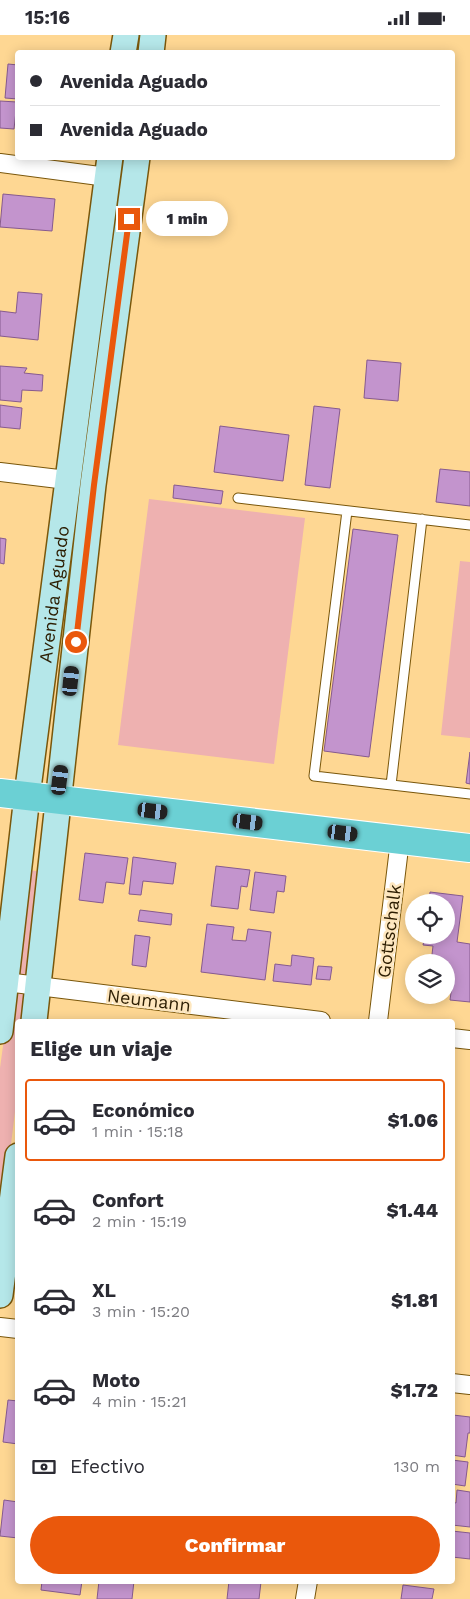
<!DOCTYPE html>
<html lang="es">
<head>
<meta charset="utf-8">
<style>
  body { margin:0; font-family:"Work Sans",sans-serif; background:#f2f2f3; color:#2b2b33; height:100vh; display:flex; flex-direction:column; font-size:19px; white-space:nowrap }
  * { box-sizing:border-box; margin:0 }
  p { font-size:16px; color:#7c7c81 }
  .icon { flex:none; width:28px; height:28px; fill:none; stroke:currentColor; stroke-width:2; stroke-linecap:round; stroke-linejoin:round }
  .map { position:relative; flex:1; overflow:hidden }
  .panel { position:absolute; left:15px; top:984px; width:440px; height:565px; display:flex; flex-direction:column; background:#fff; border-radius:5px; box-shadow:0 2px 12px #0003 }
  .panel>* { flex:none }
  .top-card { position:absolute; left:15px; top:15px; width:440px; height:110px; border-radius:5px; box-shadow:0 2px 12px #0003; display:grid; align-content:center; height:110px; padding:0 15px; background:#fff }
  .fabs { position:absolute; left:405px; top:859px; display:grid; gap:10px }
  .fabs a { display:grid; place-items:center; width:50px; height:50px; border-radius:50%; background:#fff; box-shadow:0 2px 12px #0003; font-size:25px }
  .end { position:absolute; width:22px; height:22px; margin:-11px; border:6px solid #ea580c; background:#fff; box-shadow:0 0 0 2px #fff }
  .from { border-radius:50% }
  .bubble { position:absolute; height:35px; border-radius:18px; background:#fff; box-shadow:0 2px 12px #0003; font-size:16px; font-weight:800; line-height:35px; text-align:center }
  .car { position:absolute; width:15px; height:30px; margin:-15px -8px; border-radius:6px; box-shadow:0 0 4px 1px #0007; background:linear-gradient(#222 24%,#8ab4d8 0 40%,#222 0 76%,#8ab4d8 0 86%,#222 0) }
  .top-card b { display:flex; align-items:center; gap:18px; height:48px; font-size:19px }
  .top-card b+b { border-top:1px solid #e1e1e2 }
  .top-card i { width:12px; height:12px; background:#2b2b33 }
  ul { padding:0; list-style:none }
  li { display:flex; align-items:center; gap:15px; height:82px; margin:0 10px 8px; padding:0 5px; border:2px solid transparent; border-radius:5px }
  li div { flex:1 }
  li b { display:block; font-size:19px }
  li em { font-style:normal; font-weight:800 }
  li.selected { border-color:#ea580c }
  li>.icon { width:45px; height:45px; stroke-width:1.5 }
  h2 { padding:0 15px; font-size:22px; line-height:60px }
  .pay { display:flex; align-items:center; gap:12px; height:55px; padding:0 15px; font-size:19px }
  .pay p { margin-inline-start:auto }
  .cta { display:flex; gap:10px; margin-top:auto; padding:10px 15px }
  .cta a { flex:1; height:58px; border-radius:30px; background:#ea580c; color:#fff; font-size:20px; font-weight:800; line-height:58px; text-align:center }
  .status { display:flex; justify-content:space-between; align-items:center; height:35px; padding:0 25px; background:#fff; direction:ltr }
  .status svg { height:14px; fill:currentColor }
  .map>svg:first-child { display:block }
  .green { fill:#eeb1b0 }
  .building { fill:#c394cd; stroke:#865a8f }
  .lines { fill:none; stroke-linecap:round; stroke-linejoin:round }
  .service-casing { stroke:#7a570b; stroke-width:11 }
  .minor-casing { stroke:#7a570b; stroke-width:20 }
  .secondary-casing { stroke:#7a570b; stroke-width:28 }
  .primary-casing { stroke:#fff; stroke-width:30 }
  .service { stroke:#fff; stroke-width:9 }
  .minor { stroke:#fff; stroke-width:18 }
  .secondary { stroke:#b5e7e9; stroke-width:25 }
  .primary { stroke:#6bd0d4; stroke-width:28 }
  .route { stroke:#ea580c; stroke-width:6 }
  .labels { text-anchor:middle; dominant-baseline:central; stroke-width:5; stroke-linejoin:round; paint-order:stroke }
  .street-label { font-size:18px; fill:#2c1d02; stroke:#fee7bf }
</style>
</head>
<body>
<div class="status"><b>15:16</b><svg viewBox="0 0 49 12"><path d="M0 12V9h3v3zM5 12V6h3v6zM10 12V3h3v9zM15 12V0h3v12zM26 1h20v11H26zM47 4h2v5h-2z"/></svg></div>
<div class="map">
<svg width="470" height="1564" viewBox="0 0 470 1564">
  <rect width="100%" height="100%" fill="#fed793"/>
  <path class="green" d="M149,464l156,19 -31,246 -156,-19z
    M460,526l10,1v176l-29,-3z
    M27,835l18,2 -18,149h-9l-1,74 -17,140v-167z"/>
  <path class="building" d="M8,29l10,1v34l-13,-1z
    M0,66l17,1 -3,27 -14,-1z
    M3,159l52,5 -3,32 -52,-4z
    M18,257l24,2 -4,46 -38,-4v-25l16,2z
    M367,325l34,3 -3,38 -34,-3z
    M0,331l27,2 -3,5 19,2 -1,16 -20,-1 -1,12 -21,-2z
    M0,370l22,3 -2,21 -20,-2z
    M314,371l26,3 -10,79 -25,-3z
    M220,391l69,9 -6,46 -69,-9z
    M440,434l30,3v34l-34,-4z
    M174,450l49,6 -2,13 -48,-6z
    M353,494l45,6 -29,222 -45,-6z
    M0,503l6,1 -2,25 -4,-1z
    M470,717v32l-4,-1z
    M85,818l43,5 -4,26 -18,-2 -3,21 -24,-3z
    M133,822l43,6 -3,21 -30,-3 -2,14 -12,-1z
    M216,831l34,4 -3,17 -6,-1 -3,23 -27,-3z
    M255,837l31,4 -2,16 -7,-1 -3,22 -24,-3z
    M430,857l33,4 -6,46 13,2v58l-20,-2 3,-22 -7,-1v-14h-15l2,-17 -10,-1 2,-10h21v-32h-17z
    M140,875l32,4 -1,11 -33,-4z
    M207,889l27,3 -2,13 14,1 2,-12 23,3 -6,48 -64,-8z
    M135,900l15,2 -4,30 -14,-2z
    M292,920l22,3 -3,27 -38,-4 2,-17 16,2z
    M318,931l14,1 -2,13 -14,-1z
    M8,1365l10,1v43l-15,-2z
    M453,1380l17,2v16h-2l-3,24 -13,-2z
    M452,1425l16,2 -3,24 -13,-2z
    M457,1455l13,2v35l-18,-2v-23l4,1z
    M4,1465l14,2v36l-18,-2z
    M452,1496l18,2v26l-18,-2z
    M42,1546h40l-2,14 -39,-5z
    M99,1546h35l-2,18h-35z
    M229,1546l32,1 -2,17h-32z
    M403,1550l31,4 -2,10h-31z"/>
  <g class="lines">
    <g class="service-casing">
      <path id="service" d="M238,463l232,27
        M347,476l-33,265 156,18
        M391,750l31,-266"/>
    </g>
    <g class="minor-casing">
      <path id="minor" d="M0,128l107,14
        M0,437l67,8
        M6,947l315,39
        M378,986l22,-181
        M452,1003l18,2
        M0,1292l18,2
        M452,1348l18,2
        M305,1564l3,-18"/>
    </g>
    <g class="secondary-casing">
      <g id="secondary">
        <path d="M123,18l3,-18"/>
        <path d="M151,18l2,-18"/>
        <path d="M34,986l59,-536 44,-328"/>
        <path id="s1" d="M0,996l27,-235 83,-639"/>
        <path d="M0,1260l18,-139"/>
      </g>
    </g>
    <g class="primary-casing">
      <path id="primary" d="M0,758l470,55"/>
    </g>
    <use href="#service" class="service"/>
    <use href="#minor" class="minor"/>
    <use href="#secondary" class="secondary"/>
    <use href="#primary" class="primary"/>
  </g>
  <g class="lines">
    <path class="route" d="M76,607l18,-157 35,-266"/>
  </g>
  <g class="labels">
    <g class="street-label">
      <text stroke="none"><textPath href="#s1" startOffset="440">Avenida Aguado</textPath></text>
      <text transform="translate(389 896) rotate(-83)">Gottschalk</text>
      <text transform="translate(149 965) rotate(7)">Neumann</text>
    </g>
  </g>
</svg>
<div class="fabs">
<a><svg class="icon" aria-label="locate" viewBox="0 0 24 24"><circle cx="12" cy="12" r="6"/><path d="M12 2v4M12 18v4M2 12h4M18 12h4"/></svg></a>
<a><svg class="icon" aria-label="layers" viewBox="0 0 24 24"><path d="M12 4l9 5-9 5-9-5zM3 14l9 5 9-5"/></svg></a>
</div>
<i class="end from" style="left:76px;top:607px"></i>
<i class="end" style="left:129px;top:184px"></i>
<div class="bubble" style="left:146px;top:166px;width:82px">1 min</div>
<i class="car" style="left:71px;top:646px;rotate:6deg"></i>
<i class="car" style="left:60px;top:745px;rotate:7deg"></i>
<i class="car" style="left:153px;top:776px;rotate:97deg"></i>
<i class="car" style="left:248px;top:787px;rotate:97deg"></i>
<i class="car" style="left:343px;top:798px;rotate:97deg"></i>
<div class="top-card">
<b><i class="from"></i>Avenida Aguado</b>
<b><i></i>Avenida Aguado</b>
</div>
<section class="panel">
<h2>Elige un viaje</h2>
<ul>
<li class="selected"><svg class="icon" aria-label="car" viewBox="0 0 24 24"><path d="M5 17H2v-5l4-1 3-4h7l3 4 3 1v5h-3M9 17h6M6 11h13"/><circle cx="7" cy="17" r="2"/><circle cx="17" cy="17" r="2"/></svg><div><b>Económico</b><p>1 min · 15:18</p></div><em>$1.06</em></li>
<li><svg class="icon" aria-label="car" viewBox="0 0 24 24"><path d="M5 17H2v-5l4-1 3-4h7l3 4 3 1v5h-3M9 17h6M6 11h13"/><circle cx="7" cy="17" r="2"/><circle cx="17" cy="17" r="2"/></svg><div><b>Confort</b><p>2 min · 15:19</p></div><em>$1.44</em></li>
<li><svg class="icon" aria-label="car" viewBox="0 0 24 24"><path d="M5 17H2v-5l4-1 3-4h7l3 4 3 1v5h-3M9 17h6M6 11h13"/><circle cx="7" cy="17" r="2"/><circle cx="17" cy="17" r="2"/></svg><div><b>XL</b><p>3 min · 15:20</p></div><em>$1.81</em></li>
<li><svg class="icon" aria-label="car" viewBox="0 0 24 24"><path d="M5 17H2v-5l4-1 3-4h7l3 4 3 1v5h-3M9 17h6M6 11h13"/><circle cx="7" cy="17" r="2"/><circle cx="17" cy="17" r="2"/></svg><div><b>Moto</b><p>4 min · 15:21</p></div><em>$1.72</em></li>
</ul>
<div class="pay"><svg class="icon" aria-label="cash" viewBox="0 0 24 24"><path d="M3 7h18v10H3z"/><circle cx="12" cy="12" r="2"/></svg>Efectivo<p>130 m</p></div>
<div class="cta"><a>Confirmar</a></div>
</section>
</div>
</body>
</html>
